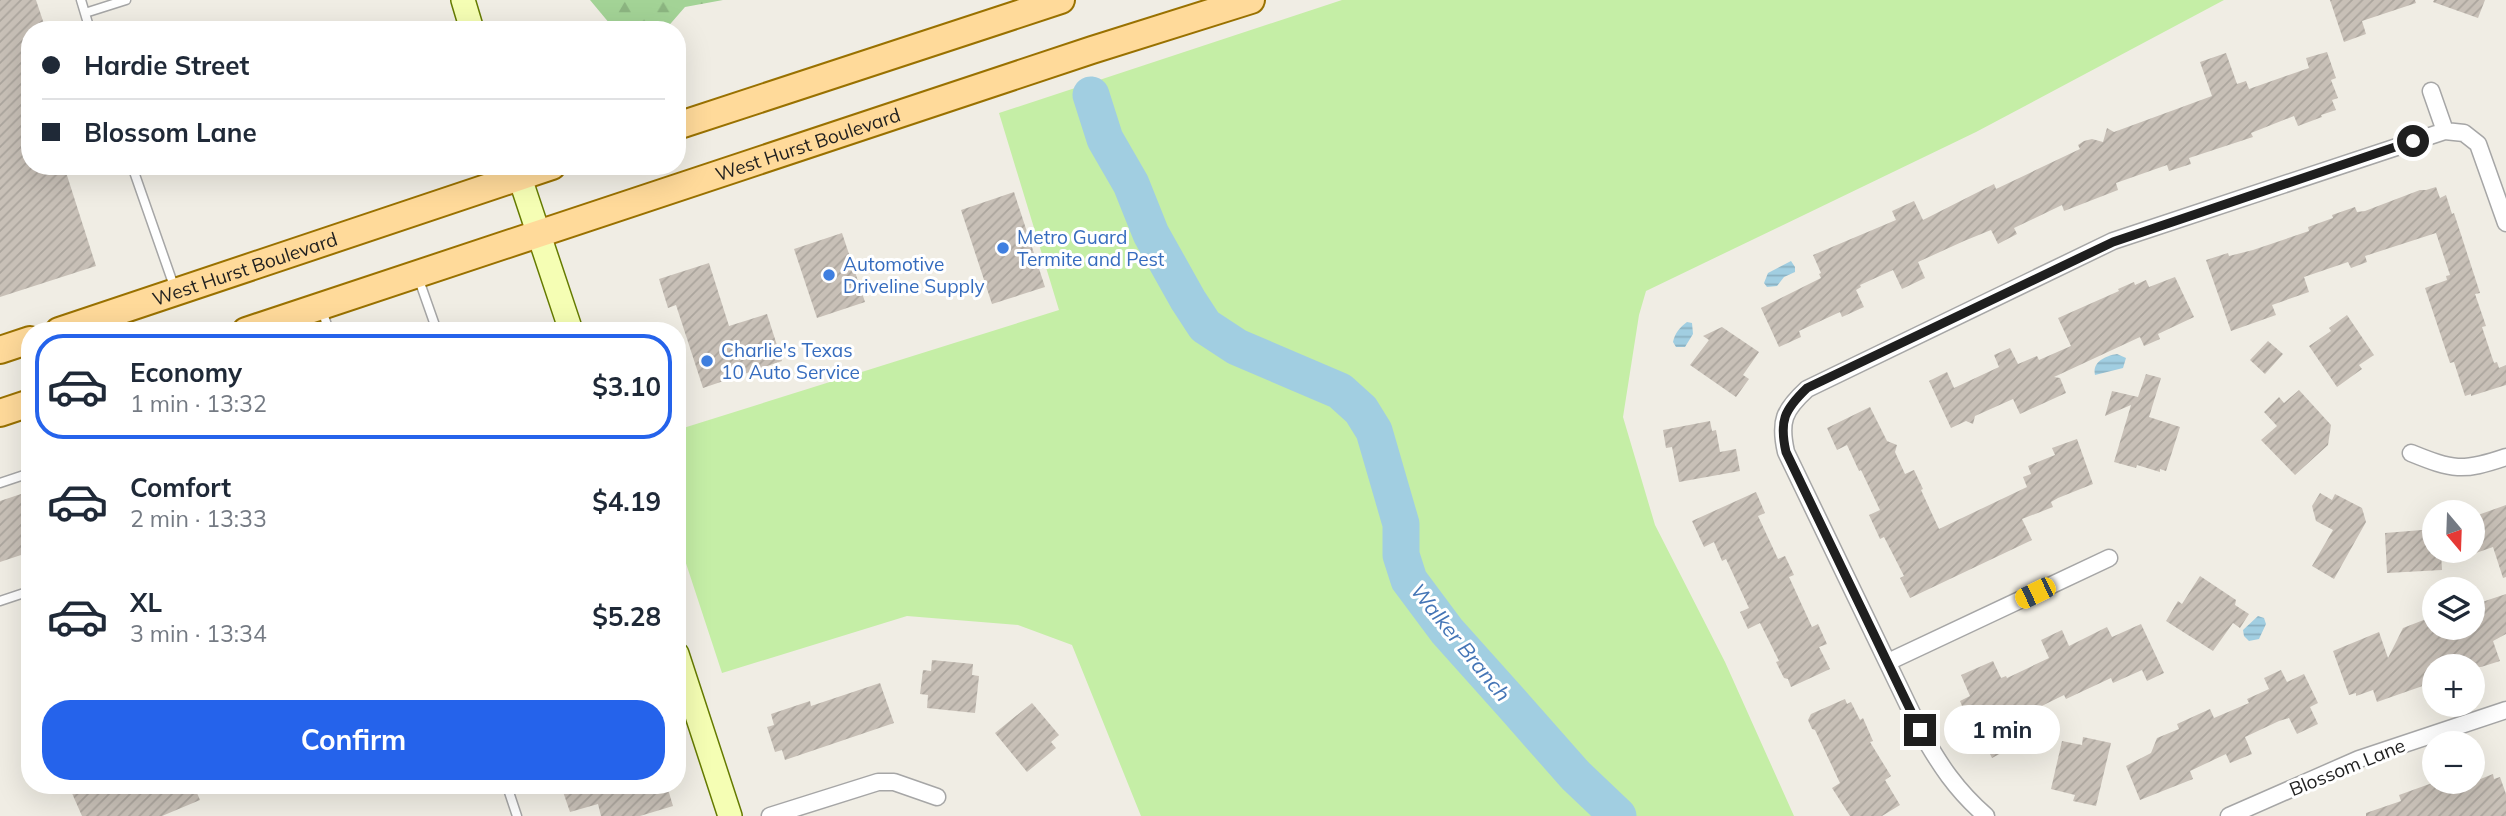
<!DOCTYPE html>
<html lang="en">
<head>
<meta charset="utf-8">
<style>
  body { margin:0; font-family:Mulish,sans-serif; background:#f6f6f7; color:#1f2937; height:100vh; display:flex; flex-direction:column; font-size:26px; white-space:nowrap }
  * { box-sizing:border-box; margin:0 }
  p { font-size:23px; color:#747a83 }
  .icon { flex:none; width:38px; height:38px; fill:none; stroke:currentColor; stroke-width:2; stroke-linecap:round; stroke-linejoin:round }
  .map { position:relative; flex:1; overflow:hidden }
  .panel { position:absolute; left:21px; top:322px; width:665px; height:472px; display:flex; flex-direction:column; background:#fff; border-radius:28px; box-shadow:0 7px 28px #0002 }
  .panel>* { flex:none }
  .hud { position:absolute; left:21px; top:21px; width:665px; height:154px; border-radius:28px; box-shadow:0 7px 28px #0002; display:grid; align-content:center; height:154px; padding:0 21px; background:#fff }
  .needle { width:46px; rotate:161deg }
  .fabs { position:absolute; left:2422px; top:500px; display:grid; gap:14px }
  .fabs a { display:grid; place-items:center; width:63px; height:63px; border-radius:50%; background:#fff; box-shadow:0 7px 28px #0002; font-size:35px }
  .end { position:absolute; width:32px; height:32px; margin:-16px; border:9px solid #1f1f1f; background:#fff; box-shadow:0 0 0 4px #fff }
  .from { border-radius:50% }
  .bubble { position:absolute; height:49px; border-radius:24px; background:#fff; box-shadow:0 7px 28px #0002; font-size:23px; font-weight:700; line-height:49px; text-align:center }
  .car { position:absolute; width:21px; height:42px; margin:-21px -10px; border-radius:9px; box-shadow:0 0 5px 2px #0007; background:linear-gradient(#f5c518 24%,#345 0 40%,#f5c518 0 76%,#345 0 86%,#f5c518 0) }
  .hud b { display:flex; align-items:center; gap:24px; height:66px; font-size:26px }
  .hud b+b { border-top:2px solid #e0e1e3 }
  .hud i { width:18px; height:18px; background:#1f2937 }
  ul { padding:12px 0 0; list-style:none }
  li { display:flex; align-items:center; gap:21px; height:105px; margin:0 14px 10px; padding:0 7px; border:4px solid transparent; border-radius:28px }
  li div { flex:1 }
  li b { display:block; font-size:26px }
  li em { font-style:normal; font-weight:700 }
  li.active { border-color:#2563eb }
  li>.icon { width:63px; height:63px; stroke-width:1.5 }
  .button { display:flex; gap:14px; margin-top:auto; padding:14px 21px }
  .button a { flex:1; height:80px; border-radius:28px; background:#2563eb; color:#fff; font-size:28px; font-weight:700; line-height:80px; text-align:center }
  .map>svg:first-child { display:block }
  .grass { fill:#c5eea6 }
  .forest { fill:url(#forest-firs) }
  .water { fill:url(#water-rules) }
  .lines { fill:none; stroke-linecap:round; stroke-linejoin:round }
  .river { stroke:#a1cee1; stroke-width:37 }
  .building { fill:url(#building-hatch) }
  .lane-casing { stroke:#a6a6a6; stroke-width:11 }
  .street-casing { stroke:#a6a6a6; stroke-width:19 }
  .secondary-casing { stroke:#657b00; stroke-width:26 }
  .primary-casing { stroke:#997100; stroke-width:30 }
  .lane { stroke:#fff; stroke-width:8 }
  .street { stroke:#fff; stroke-width:16 }
  .secondary { stroke:#f5feb4; stroke-width:23 }
  .primary { stroke:#ffda9a; stroke-width:26 }
  .route { stroke:#1f1f1f; stroke-width:9 }
  .shop-dot { fill:#3f7fe0; stroke:#fff; stroke-width:2.5 }
  .labels { text-anchor:middle; dominant-baseline:central; stroke-width:6; stroke-linejoin:round; paint-order:stroke }
  .street-label { font-size:19px; fill:#1f1f1f; stroke:#fff }
  .shop-label { font-size:19px; fill:#366cbe; stroke:#fff; text-anchor:start }
  .water-label { font-size:21px; font-style:italic; fill:#4475b6; stroke:#fff }
</style>
</head>
<body>
<div class="map">
<svg width="2506" height="816" viewBox="0 0 2506 816">
  <defs>
    <pattern id="forest-firs" width="22" height="20" patternUnits="userSpaceOnUse" patternTransform="scale(1.75)"><rect width="22" height="20" fill="#a3d396"/><path d="M5 1l3.5 6h-7zM16 11l3.5 6h-7z" fill="#8cb581"/></pattern>
    <pattern id="water-rules" width="6" height="5" patternUnits="userSpaceOnUse" patternTransform="scale(1.75)"><rect width="6" height="5" fill="#a1cee1"/><path d="M0 2.5h6" fill="none" stroke="#8ab0c1"/></pattern>
    <pattern id="building-hatch" width="6" height="6" patternUnits="userSpaceOnUse" patternTransform="scale(1.75)"><rect width="6" height="6" fill="#c8c0b7"/><path d="M-1 1l2-2M0 6l6-6M5 7l2-2" fill="none" stroke="#aba59d"/></pattern>
  </defs>
  <rect width="100%" height="100%" fill="#f0ede4"/>
  <path class="grass" d="M1342,0h882l-248,132 -330,159 -7,24 -16,102 32,108 70,137 69,154h-653l-69,-171 -54,-20 -111,-9 -185,57 -45,-137v-106l382,-120 -60,-197z"/>
  <path class="forest" d="M590,0h133l-38,7 -20,23h-50z"/>
  <path class="water" d="M1791,261l4,6v5l-11,5 -7,9 -10,1 -3,-4 4,-10z
    M1687,322l5,1 1,11 -8,13h-9l-3,-5c2,-9 7,-15 14,-20z
    M2117,354l9,4 -3,10 -28,7c-3,-13 10,-19 22,-21z
    M2258,616l6,2 2,6 -7,15 -10,2 -5,-5 -1,-6z"/>
  <g class="lines">
    <path class="river" d="M1091,95l14,44 26,45 20,50 37,66 17,26 32,21 103,44 21,19 13,21 27,93v31l8,25 38,51 68,76 60,68 43,41"/>
  </g>
  <path class="building" d="M0,0h36l10,30h-16v136h34l32,100 -96,31z
    M2330,0h85l1,3 -54,18 4,13 -22,8z
    M2434,0h51l-7,18 -45,-16z
    M2327,52l9,26 -5,2 7,18 -6,2 4,10 -15,5 1,2 -24,9 -4,-10 -43,17 2,4 -64,21 2,6 -22,7 -2,-6 -51,18 2,7 -54,21 -2,-6 -48,23 3,6 -19,10 -7,-14 -27,11 -46,21 7,16 -23,11 -9,-19 -33,15 1,2 -5,3 8,17 -22,10 -2,-5 -41,19 2,6 -22,10 -18,-39 60,-30 -2,-4 2,-1 -8,-18 83,-35 -4,-9 22,-10 9,19 71,-36 2,5 84,-40 -2,-4 6,-4 8,-2 11,3 4,-14 7,4 98,-36 -12,-34 26,-9 11,31 9,-3 3,8 60,-21 -3,-10z
    M2436,187l4,11 6,-3 6,19 2,-1 26,80 -5,1 11,32 -4,1 12,36 3,-1 2,6 7,-3v20l-35,11v-2l-6,2 -11,-34 -4,1 -25,-75 22,-8 -1,-4 4,-1 -14,-42 -71,23 2,6 -16,6 -3,-6 -44,15 5,15 -37,13 4,10 -45,16 -25,-71 22,-7 1,3 24,-6 56,-19 -1,-4 25,-9 -1,-3 23,-8 2,5 8,-1 55,-21h6z
    M1014,192l31,95 -53,17 -31,-94z
    M842,233l23,69 -48,16 -23,-69z
    M709,263l20,63 38,-12 15,47 -79,27 -27,-83 -8,3 -9,-29z
    M2175,277l19,40 -36,17 2,5 -16,7 -4,-9 -86,40 6,1 6,15 -46,21 -7,-15 -38,17 -2,8 -7,-3 -15,7 -22,-47 18,-9 7,16 45,-21 -5,-12 16,-7 8,16 19,-8 2,4 32,-14 -13,-28 61,-27 -1,-2 16,-7 1,3 11,-5 3,7z
    M2347,315l27,40 -15,10 3,4 -25,18 -28,-41 22,-15 -2,-3z
    M1722,327l37,25 -16,23 6,4 -13,18 -46,-32 19,-25 -6,-4z
    M2268,341l15,13 -18,20 -15,-14z
    M2146,374l15,4 -12,39 31,10 -14,44 -6,-2v3l-23,-7 -1,3 -22,-6 17,-57 -26,11 7,-25 26,6z
    M2299,390l32,35 -3,20 -33,30 -34,-35 16,-14 -13,-14 15,-15 5,6z
    M1870,407l17,34 10,4 -2,7 10,22 9,-4 9,19 -2,1 18,39 88,-42 -4,-10 8,-3 -3,-8 27,-11 -3,-7 25,-9 16,45 -35,14 -7,4 2,5 -31,12 10,21 -122,58 -10,-20 4,-2 -20,-39 -4,2 -11,-24 11,-5 -19,-40 -2,1 -12,-26 -10,5 -10,-22z
    M1710,421l2,10 4,-1 4,22 16,-3 4,22 -61,11 -7,-35 -6,1 -3,-18z
    M30,491v61l-30,10v-61z
    M1756,492l9,21 -7,3 20,43 7,-3 9,19 -5,2 23,50 6,-3 9,20 -8,3 11,22 -39,18 -3,-8 -4,-1 -8,-16 3,-1 -19,-38 -12,6 -8,-17 9,-4 -23,-49 -4,2 -8,-19 -10,5 -12,-26z
    M2320,493l12,7 3,-6 27,14 4,14 -32,57 -22,-13 21,-36 -17,-9 -4,-15z
    M2506,505v72l-3,1 -10,-31 -20,7v-35l6,-2 -1,-2z
    M2434,529v22h7l1,19 -55,3 -2,-40z
    M2200,576l36,24 -1,5 14,9 -9,14 -7,-5 -20,28 -47,-30 12,-20 4,3z
    M2506,594v40l-13,7 7,20 -19,6h-47v15l-57,20 -4,-12 -17,6v-3l-7,2 -16,-44 46,-19 9,26 15,-30 31,-12v12h39v-23z
    M2141,624l23,49 -17,8 -5,-11 -29,13 -2,-5 -45,21 -2,-4 -51,25 9,22 -30,16 -6,-12 -3,1 -2,-3 -3,1 -18,-44 10,-5 -9,-21 32,-14 8,17 5,-2 1,2 42,-20 -8,-18 21,-10 7,16 38,-19 5,10z
    M932,660l41,4 -1,11 7,1 -4,37 -48,-5 1,-13 -8,-1 3,-24 8,1z
    M2281,670l6,12 17,-8 14,29 -8,4 8,17 -21,10 -8,-16 -10,3 -34,16 7,17 -22,9 -4,-9 -36,17 3,8 -53,21 -14,-34 25,-13 6,-15 22,-9 -2,-5 33,-15 4,9 35,-15 -2,-4 22,-10 -5,-11z
    M880,683l14,40 -109,37 -3,-10 -7,2 -8,-25 7,-2 -3,-11 39,-13 1,5z
    M1845,699l2,5 4,-2 9,18 3,-2 10,23 -3,1 21,34 -6,4 15,25 -18,11h-32l-18,-28 8,-5 -25,-53 -3,-1 -4,-9 3,-6z
    M1032,703l27,32 -8,7 5,6 -29,24 -32,-39z
    M2083,737l28,6 -15,63 -23,-5 2,-6 -24,-6 11,-48 20,4z
    M2493,774l1,5 6,-2 6,17v22h-140v-3l35,-12 -2,-6 36,-13h38z
    M84,786h110l6,14 -38,16h-80l-11,-25z
    M561,786h106l6,20 -33,10h-39l-3,-12 -28,8z"/>
  <g class="lines">
    <g class="lane-casing">
      <path id="lane" d="M81,0l9,30
        M85,13l41,-13
        M132,166l43,123
        M418,277l19,54
        M322,310l7,21
        M0,483l30,-10
        M0,601l30,-10
        M507,786l10,30"/>
    </g>
    <g class="street-casing">
      <path id="street" d="M2431,91l14,40
        M2411,453c42,17 51,19 95,4
        M1888,662l221,-104
        M770,816l108,-34h16l43,15
        M1986,816c-30,-26 -47,-52 -66,-86l-134,-278c-7,-31 -2,-42 21,-63l306,-148 332,-110 19,2 14,11 28,79
        M2229,816l130,-57 147,-49"/>
    </g>
    <g class="secondary-casing">
      <path id="secondary" d="M463,0l9,30
        M516,166l55,165
        M677,654l53,162"/>
    </g>
    <g class="primary-casing">
      <g id="primary">
        <path d="M677,126l384,-126"/>
        <path id="s1" d="M59,331l493,-165"/>
        <path id="s2" d="M246,331l846,-281 159,-50"/>
        <path d="M0,350l30,-10"/>
        <path d="M0,413l30,-10"/>
      </g>
    </g>
    <use href="#lane" class="lane"/>
    <use href="#street" class="street"/>
    <use href="#secondary" class="secondary"/>
    <use href="#primary" class="primary"/>
  </g>
  <g class="lines">
    <path class="route" d="M1920,730l-134,-278c-7,-31 -2,-42 21,-64l306,-146 300,-101"/>
  </g>
  <g class="shop-dot">
    <circle cx="1003" cy="248" r="7"/>
    <circle cx="829" cy="275" r="7"/>
    <circle cx="707" cy="361" r="7"/>
  </g>
  <g class="labels">
    <g class="street-label">
      <text stroke="none"><textPath href="#s2" startOffset="592">West Hurst Boulevard</textPath></text>
      <text stroke="none"><textPath href="#s1" startOffset="196">West Hurst Boulevard</textPath></text>
      <text transform="translate(2347 767) rotate(-22)">Blossom Lane</text>
    </g>
    <g class="shop-label">
      <text x="1017" y="237">Metro Guard<tspan x="1017" dy="22">Termite and Pest</tspan></text>
      <text x="843" y="264">Automotive<tspan x="843" dy="22">Driveline Supply</tspan></text>
      <text x="721" y="350">Charlie's Texas<tspan x="721" dy="22">10 Auto Service</tspan></text>
    </g>
    <g class="water-label">
      <text transform="translate(1461 642) rotate(51)">Walker Branch</text>
    </g>
  </g>
</svg>
<div class="fabs">
<a><svg class="needle" viewBox="-14 -14 28 28"><path d="M0-13l5 13h-10z" fill="#e53935"/><path d="M0 13l5-13h-10z" fill="#747a83"/></svg></a>
<a><svg class="icon" aria-label="layers" viewBox="0 0 24 24"><path d="M12 4l9 5-9 5-9-5zM3 14l9 5 9-5"/></svg></a>
<a>+</a>
<a>−</a>
</div>
<i class="end from" style="left:2413px;top:141px"></i>
<i class="end" style="left:1920px;top:730px"></i>
<div class="bubble" style="left:1944px;top:705px;width:116px">1 min</div>
<i class="car" style="left:2035px;top:593px;rotate:244deg"></i>
<div class="hud">
<b><i class="from"></i>Hardie Street</b>
<b><i></i>Blossom Lane</b>
</div>
<section class="panel">
<ul>
<li class="active"><svg class="icon" aria-label="car" viewBox="0 0 24 24"><path d="M5 17H2v-5l4-1 3-4h7l3 4 3 1v5h-3M9 17h6M6 11h13"/><circle cx="7" cy="17" r="2"/><circle cx="17" cy="17" r="2"/></svg><div><b>Economy</b><p>1 min · 13:32</p></div><em>$3.10</em></li>
<li><svg class="icon" aria-label="car" viewBox="0 0 24 24"><path d="M5 17H2v-5l4-1 3-4h7l3 4 3 1v5h-3M9 17h6M6 11h13"/><circle cx="7" cy="17" r="2"/><circle cx="17" cy="17" r="2"/></svg><div><b>Comfort</b><p>2 min · 13:33</p></div><em>$4.19</em></li>
<li><svg class="icon" aria-label="car" viewBox="0 0 24 24"><path d="M5 17H2v-5l4-1 3-4h7l3 4 3 1v5h-3M9 17h6M6 11h13"/><circle cx="7" cy="17" r="2"/><circle cx="17" cy="17" r="2"/></svg><div><b>XL</b><p>3 min · 13:34</p></div><em>$5.28</em></li>
</ul>
<div class="button"><a>Confirm</a></div>
</section>
</div>
</body>
</html>
